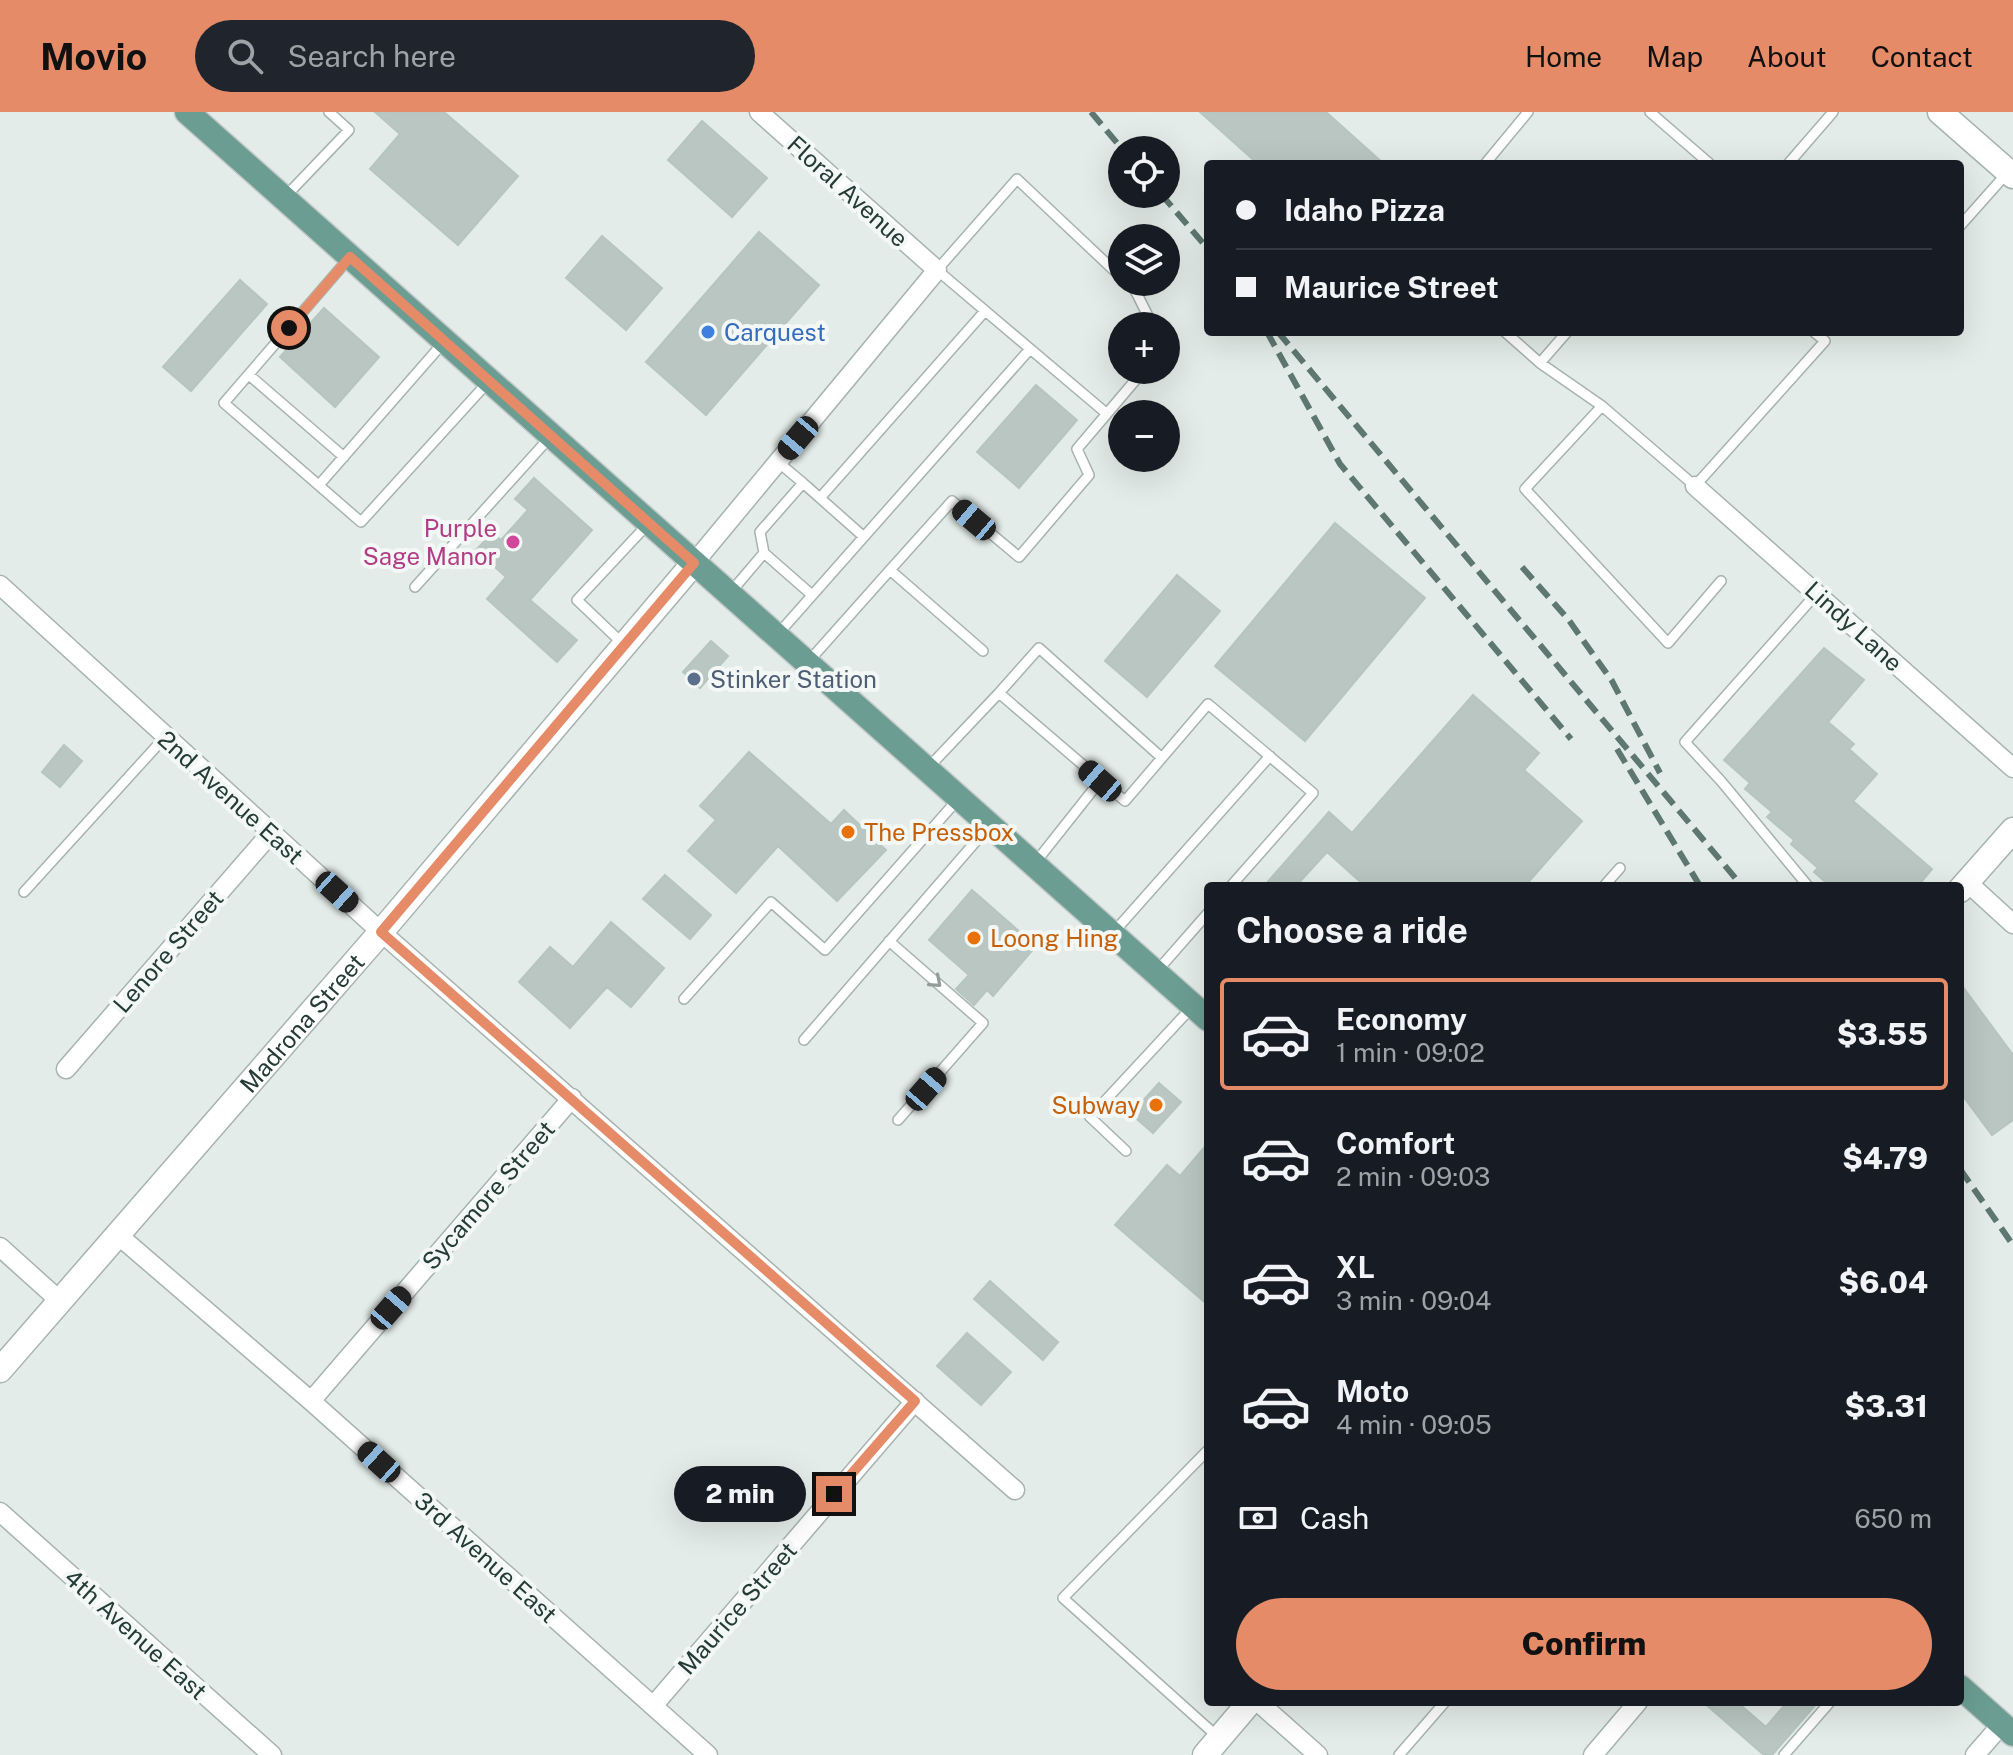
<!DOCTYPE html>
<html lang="en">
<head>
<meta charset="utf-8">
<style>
  body { margin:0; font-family:"Public Sans",sans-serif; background:#20242c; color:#f1f3f6; height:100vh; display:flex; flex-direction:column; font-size:30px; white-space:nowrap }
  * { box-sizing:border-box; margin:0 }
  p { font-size:26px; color:#9ea1a6 }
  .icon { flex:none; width:44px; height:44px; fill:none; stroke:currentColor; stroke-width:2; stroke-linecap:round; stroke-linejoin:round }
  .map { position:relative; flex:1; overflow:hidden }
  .details { position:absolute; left:1204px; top:770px; width:760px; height:824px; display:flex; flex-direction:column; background:#171b24; border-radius:8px; box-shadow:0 8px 32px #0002 }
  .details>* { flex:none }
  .hud { position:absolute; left:1204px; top:48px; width:760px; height:176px; border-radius:8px; box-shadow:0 8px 32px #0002; display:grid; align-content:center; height:176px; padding:0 32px; background:#171b24 }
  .tools { position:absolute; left:1108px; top:24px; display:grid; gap:16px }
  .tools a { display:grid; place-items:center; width:72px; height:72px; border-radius:50%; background:#171b24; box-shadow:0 8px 32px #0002; font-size:40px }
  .end { position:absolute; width:36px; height:36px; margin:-18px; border:10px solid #e58b68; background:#111; box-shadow:0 0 0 4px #111 }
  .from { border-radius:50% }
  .bubble { position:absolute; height:56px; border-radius:28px; background:#171b24; box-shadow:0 8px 32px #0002; font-size:26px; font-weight:800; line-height:56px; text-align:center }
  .car { position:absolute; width:24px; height:48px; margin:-24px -12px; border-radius:10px; box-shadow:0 0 6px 2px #0007; background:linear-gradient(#222 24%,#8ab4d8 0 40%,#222 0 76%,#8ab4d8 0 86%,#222 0) }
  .hud b { display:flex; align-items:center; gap:28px; height:76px; font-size:30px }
  .hud b+b { border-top:2px solid #363941 }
  .hud i { width:20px; height:20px; background:#f1f3f6 }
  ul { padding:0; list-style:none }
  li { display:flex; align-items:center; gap:24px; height:112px; margin:0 16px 12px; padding:0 16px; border:4px solid transparent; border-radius:8px }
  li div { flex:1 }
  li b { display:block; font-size:30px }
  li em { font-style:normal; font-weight:800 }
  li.on { border-color:#e58b68 }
  li>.icon { width:72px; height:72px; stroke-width:1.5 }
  h2 { padding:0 32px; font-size:36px; line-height:96px }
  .pay { display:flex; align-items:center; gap:20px; height:88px; padding:0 32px; font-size:30px }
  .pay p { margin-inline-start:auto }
  .cta { display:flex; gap:16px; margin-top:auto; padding:16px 32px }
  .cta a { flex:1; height:92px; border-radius:48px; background:#e58b68; color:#111; font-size:32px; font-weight:800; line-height:92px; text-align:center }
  header { display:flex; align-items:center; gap:48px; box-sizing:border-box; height:112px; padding:0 40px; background:#e58b68; color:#111 }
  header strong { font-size:38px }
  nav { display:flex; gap:44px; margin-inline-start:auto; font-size:28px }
  .search { width:560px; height:72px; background:#20242c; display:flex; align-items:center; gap:20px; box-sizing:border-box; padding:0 28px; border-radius:44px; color:#9ea1a6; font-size:30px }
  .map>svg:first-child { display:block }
  .building { fill:#b9c6c1; stroke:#b6c5bf; stroke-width:2 }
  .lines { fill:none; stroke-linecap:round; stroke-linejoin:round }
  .service-casing { stroke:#a6b3af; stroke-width:12 }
  .minor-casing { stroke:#a6b3af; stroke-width:21 }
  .tertiary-casing { stroke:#a6b3af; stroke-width:27 }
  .primary-casing { stroke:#c2c8c7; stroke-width:27 }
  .service { stroke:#fff; stroke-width:9 }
  .minor { stroke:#fff; stroke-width:18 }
  .tertiary { stroke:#fff; stroke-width:24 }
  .primary { stroke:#6c9d92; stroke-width:24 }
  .rail { stroke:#5f7771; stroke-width:6; stroke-dasharray:16 8; stroke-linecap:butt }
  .oneway { stroke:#929d9a }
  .route { stroke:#e58b68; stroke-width:10 }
  .shop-dot { fill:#3f7fe0; stroke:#f3f8f6; stroke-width:3 }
  .hotel-dot { fill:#d1479c; stroke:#f3f8f6; stroke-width:3 }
  .service-dot { fill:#5c6f8a; stroke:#f3f8f6; stroke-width:3 }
  .food-dot { fill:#e8710a; stroke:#f3f8f6; stroke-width:3 }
  .labels { text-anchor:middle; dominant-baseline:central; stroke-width:8; stroke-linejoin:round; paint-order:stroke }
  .street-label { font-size:24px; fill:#243b36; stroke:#f3f8f6 }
  .shop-label { font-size:24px; fill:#366cbe; stroke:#f3f8f6; text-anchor:start }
  .hotel-label { font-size:24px; fill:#b23c85; stroke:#f3f8f6; text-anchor:end }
  .service-label { font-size:24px; fill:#4e5e75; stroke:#f3f8f6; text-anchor:start }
  .food-label { font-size:24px; fill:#c56008; stroke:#f3f8f6; text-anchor:start }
</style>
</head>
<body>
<header>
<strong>Movio</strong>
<div class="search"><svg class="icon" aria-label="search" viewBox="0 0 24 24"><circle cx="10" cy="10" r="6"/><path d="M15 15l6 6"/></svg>Search here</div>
<nav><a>Home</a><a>Map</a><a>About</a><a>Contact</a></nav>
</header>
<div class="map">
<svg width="2013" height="1643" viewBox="0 0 2013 1643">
  <rect width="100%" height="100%" fill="#e3ece8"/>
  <path class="building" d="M375,0h69l74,64 -60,69 -88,-76 30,-35z
    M1200,0h126l58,52h-126z
    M702,9l65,57 -35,39 -64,-57z
    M759,120l60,53 -113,130 -60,-53z
    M602,124l60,52 -36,42 -60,-52z
    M240,168l27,24 -76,87 -28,-24z
    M324,196l55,49 -44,50 -55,-50z
    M1036,273l41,35 -58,68 -42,-36z
    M534,366l58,52 -62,70 47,40 -20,22 -70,-63 19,-22 -30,-27 16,-17 9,7 27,-30 -13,-11z
    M1335,411l90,75 -120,143 -90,-75z
    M1177,463l43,36 -73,86 -42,-36z
    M711,529l17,15 -28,32 -17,-16z
    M1824,536l40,32 -36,42 26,22 -5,5 28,25 -24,27 79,68 -14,17h-88l-16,-14 4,-4 -27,-24 3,-4 -27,-23 5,-5 -27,-23 5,-6 -26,-23z
    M1473,583l66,58 -15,17 58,51 -57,65h-160l-38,-34 -31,34h-32l65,-74 23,21z
    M64,633l18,16 -22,26 -18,-15z
    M749,640l82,72 13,-14 42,40 -49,51 -59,-55 -42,47 -48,-42 28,-31 -16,-14z
    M665,763l46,40 -21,24 -47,-40z
    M972,778l64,56 -43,50 -6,-6 -13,15 -18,-16 13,-14 -40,-35z
    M611,810l53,46 -33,39 -24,-20 -37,41 -51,-46 31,-35 23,20z
    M1960,871l53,72v65l-21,15 -32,-43z
    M1159,971l22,19 -28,31 -22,-19z
    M1208,1031v162l-93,-80 52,-60 13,11z
    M990,1169l68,61 -15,18 -69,-61z
    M967,1221l44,39 -30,33 -44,-39z
    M1703,1590h34l29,25 21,-25h31l-46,53h-8z"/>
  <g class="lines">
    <g class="service-casing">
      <path id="service" d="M1650,0l60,52
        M1485,52l43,-52
        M1788,52l45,-52
        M284,86l65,-68 -20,-18
        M1960,114l48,-54
        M350,145l-126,146 137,119 128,-141
        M1127,170l8,8 18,36
        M1505,220l35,31 62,43
        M1540,251l27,-31
        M249,263l95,82
        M1106,301l-169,-143 80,-91 105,99
        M778,350l25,21
        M319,373l124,-142
        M864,425l-44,-39 165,-187
        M890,458l62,-69 67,56 70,-82 -12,-26 67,-79
        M1721,469l-53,62 -143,-154 77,-83 93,80 130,-145 -11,-9
        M415,475l136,-151
        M730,481l34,-40
        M812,483l-48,-42 -4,-21 43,-49 17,15
        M778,522l252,-285
        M622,531l-45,-43 70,-75
        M809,549l81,-91 93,81
        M999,581l40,-45 123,110
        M927,657l72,-76 126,108 83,-97 105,89 -82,93
        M1035,751l65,-82
        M1604,774l16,-18
        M1808,774l-87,-105 -36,-39 132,-149
        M24,780l141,-155
        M1113,821l157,-177
        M889,829l94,82 -85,97
        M1158,858l50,-57
        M684,887l87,-97 54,48 134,-152
        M804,928l186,-215
        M1126,1039l-36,-34 103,-111
        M1208,1338l-145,148 156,140
        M1399,1643l46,-53
        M1784,1643l46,-53"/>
    </g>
    <g class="minor-casing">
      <path id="minor" d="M1695,374l318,282
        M694,451l243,-293 -178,-158
        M0,473l381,347 634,558
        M1967,770l46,42
        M66,957l205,-236
        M118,1123l193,166 397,354
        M0,1135l60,54
        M311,1289l261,-303
        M0,1400l272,243
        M1258,1590l60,53
        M653,1594l262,-305
        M1593,1643l45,-53
        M1975,1643l27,-31"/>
    </g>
    <g class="tertiary-casing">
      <g id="tertiary">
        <path d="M1940,0l73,64"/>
        <path d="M1960,778l53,-60"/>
        <path id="s1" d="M0,1258l381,-438 313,-369"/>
        <path d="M1205,1643l45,-53"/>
      </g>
    </g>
    <g class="primary-casing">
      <path id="primary" d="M187,0l1021,907
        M1960,1575l53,47"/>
    </g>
    <use href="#service" class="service"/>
    <use href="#minor" class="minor"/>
    <use href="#tertiary" class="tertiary"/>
    <use href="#primary" class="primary"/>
    <path class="rail" d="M1091,0l32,38
      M1161,82l47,55
      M1267,220l73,132 231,275
      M1278,220l464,554
      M1522,455l46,52 44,62 48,92
      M1617,637l83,137
      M1960,1057l53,76"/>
  </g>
  <defs><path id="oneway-chevron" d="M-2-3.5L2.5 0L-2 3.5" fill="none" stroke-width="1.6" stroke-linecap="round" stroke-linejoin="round" transform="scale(2)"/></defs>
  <use class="oneway" href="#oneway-chevron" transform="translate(936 870) rotate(41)"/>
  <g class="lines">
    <path class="route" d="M289,216l61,-71 344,306 -313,369 534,469 -81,93"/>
  </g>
  <circle class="shop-dot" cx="708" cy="220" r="8"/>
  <circle class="hotel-dot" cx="513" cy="430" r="8"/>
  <circle class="service-dot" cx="694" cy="567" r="8"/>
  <g class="food-dot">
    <circle cx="848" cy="720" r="8"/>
    <circle cx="974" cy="826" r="8"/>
    <circle cx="1156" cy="993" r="8"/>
  </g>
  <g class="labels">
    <g class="street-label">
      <text transform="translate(848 79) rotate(42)">Floral Avenue</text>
      <text transform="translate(1854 514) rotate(42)">Lindy Lane</text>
      <text transform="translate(231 685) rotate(42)">2nd Avenue East</text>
      <text transform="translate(168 839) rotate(-49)">Lenore Street</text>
      <text stroke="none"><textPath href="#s1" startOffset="460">Madrona Street</textPath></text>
      <text transform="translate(488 1083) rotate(-49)">Sycamore Street</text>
      <text transform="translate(486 1445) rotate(42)">3rd Avenue East</text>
      <text transform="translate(737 1496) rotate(-49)">Maurice Street</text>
      <text transform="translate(136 1522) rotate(42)">4th Avenue East</text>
    </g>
    <g class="shop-label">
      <text x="724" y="220">Carquest</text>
    </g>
    <g class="hotel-label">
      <text x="497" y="416">Purple<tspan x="497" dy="28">Sage Manor</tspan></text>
    </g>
    <g class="service-label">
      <text x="710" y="567">Stinker Station</text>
    </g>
    <g class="food-label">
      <text x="864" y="720">The Pressbox</text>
      <text x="990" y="826">Loong Hing</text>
      <text x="1140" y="993" text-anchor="end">Subway</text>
    </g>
  </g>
</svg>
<div class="tools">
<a><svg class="icon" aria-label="locate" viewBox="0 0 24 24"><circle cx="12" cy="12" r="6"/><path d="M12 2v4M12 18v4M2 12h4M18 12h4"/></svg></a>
<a><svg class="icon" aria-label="layers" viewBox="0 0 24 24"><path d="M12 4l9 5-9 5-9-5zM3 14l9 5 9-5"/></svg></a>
<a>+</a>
<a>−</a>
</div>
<i class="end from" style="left:289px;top:216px"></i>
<i class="end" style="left:834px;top:1382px"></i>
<div class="bubble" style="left:674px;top:1354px;width:132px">2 min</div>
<i class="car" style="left:798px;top:326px;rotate:220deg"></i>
<i class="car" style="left:974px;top:408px;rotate:310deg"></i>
<i class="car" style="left:1100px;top:669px;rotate:311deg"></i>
<i class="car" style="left:337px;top:780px;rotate:132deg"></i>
<i class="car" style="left:926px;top:977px;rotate:41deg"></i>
<i class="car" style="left:391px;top:1196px;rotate:41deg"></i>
<i class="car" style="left:379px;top:1350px;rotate:312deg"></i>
<div class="hud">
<b><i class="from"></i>Idaho Pizza</b>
<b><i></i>Maurice Street</b>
</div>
<section class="details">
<h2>Choose a ride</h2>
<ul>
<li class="on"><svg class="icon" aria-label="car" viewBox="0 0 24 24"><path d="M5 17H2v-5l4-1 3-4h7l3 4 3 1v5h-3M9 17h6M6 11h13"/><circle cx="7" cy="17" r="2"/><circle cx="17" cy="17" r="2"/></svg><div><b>Economy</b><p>1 min · 09:02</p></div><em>$3.55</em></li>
<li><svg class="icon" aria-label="car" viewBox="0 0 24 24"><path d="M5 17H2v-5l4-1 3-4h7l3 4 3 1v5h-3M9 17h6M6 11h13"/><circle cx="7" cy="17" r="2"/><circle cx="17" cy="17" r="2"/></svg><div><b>Comfort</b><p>2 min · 09:03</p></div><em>$4.79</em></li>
<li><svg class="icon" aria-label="car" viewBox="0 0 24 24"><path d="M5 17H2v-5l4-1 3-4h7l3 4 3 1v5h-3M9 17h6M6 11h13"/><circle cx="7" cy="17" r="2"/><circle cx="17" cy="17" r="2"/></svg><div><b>XL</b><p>3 min · 09:04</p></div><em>$6.04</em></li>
<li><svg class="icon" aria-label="car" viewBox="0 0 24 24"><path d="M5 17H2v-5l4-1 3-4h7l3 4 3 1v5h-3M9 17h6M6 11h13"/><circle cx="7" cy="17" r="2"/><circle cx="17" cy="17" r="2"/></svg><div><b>Moto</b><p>4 min · 09:05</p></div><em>$3.31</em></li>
</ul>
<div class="pay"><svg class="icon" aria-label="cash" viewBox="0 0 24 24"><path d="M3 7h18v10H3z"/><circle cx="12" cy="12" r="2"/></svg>Cash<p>650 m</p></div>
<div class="cta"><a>Confirm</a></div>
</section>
</div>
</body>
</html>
